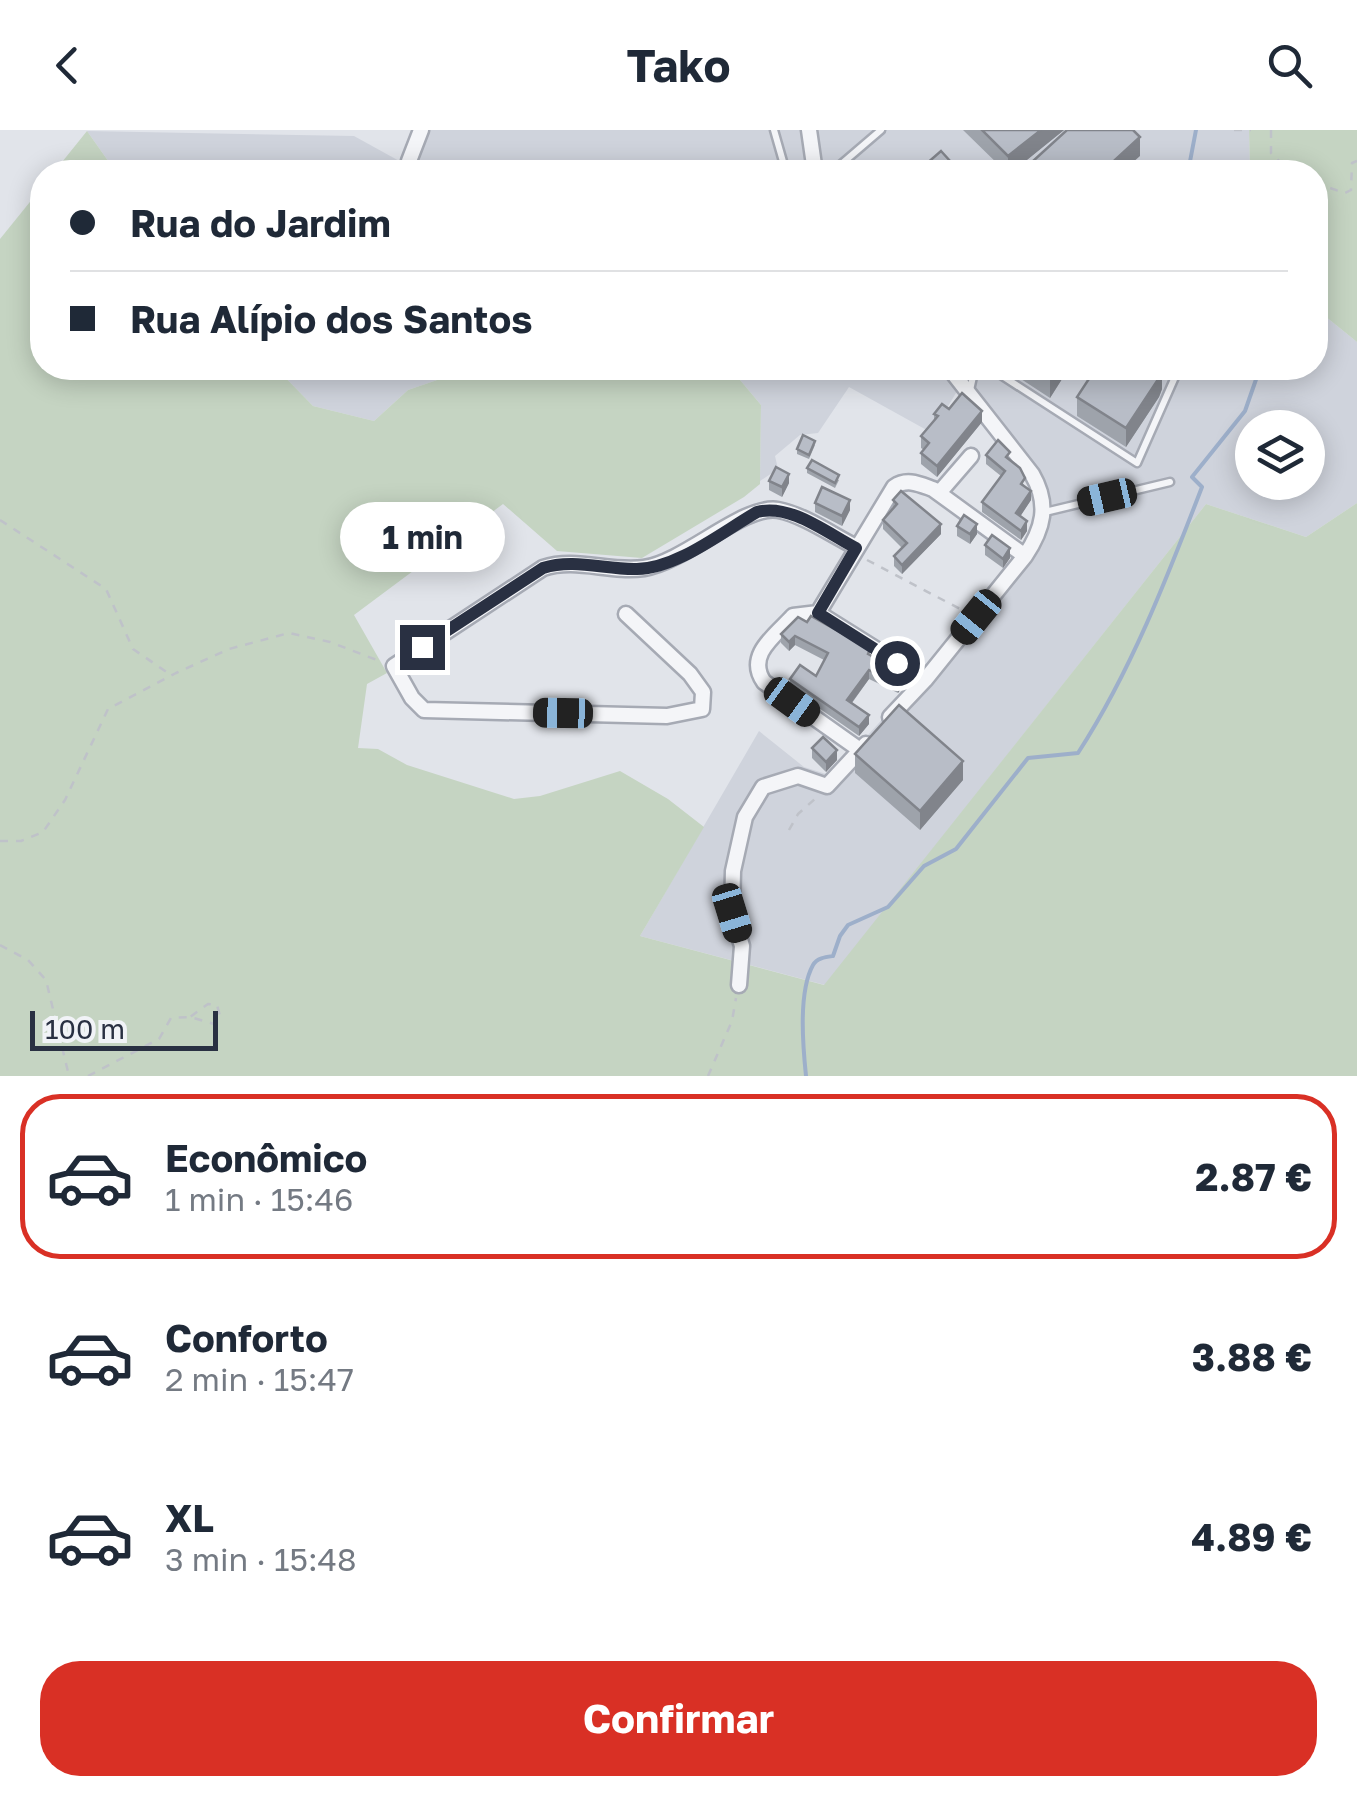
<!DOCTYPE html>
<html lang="pt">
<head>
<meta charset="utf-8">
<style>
  body { margin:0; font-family:"Golos Text",sans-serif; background:#f2f2f3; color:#1f2937; height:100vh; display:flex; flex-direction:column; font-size:38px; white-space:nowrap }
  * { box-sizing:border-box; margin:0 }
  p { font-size:32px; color:#747a83 }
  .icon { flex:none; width:55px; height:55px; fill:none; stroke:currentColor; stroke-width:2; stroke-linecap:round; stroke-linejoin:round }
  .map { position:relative; height:946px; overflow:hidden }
  .sheet { display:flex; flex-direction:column; background:#fff; flex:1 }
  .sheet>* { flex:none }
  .top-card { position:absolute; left:30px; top:30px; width:1298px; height:220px; border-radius:40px; box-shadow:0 5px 25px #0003; display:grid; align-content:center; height:220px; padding:0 40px; background:#fff }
  .fabs { position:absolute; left:1235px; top:280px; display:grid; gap:20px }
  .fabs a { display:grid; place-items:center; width:90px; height:90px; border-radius:50%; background:#fff; box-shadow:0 5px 25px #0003; font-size:50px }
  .scale { position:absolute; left:30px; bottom:25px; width:188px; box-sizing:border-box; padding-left:10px; border:5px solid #293042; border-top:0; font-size:28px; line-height:35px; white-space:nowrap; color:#293042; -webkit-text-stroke:8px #f1f3f7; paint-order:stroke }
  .end { position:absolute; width:45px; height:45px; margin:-22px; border:12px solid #293042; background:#fff; box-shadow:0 0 0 5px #fff }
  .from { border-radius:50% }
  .bubble { position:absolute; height:70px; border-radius:35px; background:#fff; box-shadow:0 5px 25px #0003; font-size:32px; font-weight:700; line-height:70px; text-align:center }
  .car { position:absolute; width:30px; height:60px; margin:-30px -15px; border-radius:12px; box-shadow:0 0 8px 2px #0007; background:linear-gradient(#222 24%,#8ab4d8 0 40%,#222 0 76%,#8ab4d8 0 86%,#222 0) }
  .top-card b { display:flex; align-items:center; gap:35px; height:95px; font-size:38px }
  .top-card b+b { border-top:2px solid #e0e1e3 }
  .top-card i { width:25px; height:25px; background:#1f2937 }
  ul { padding:18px 0 0; list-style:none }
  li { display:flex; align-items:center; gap:30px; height:165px; margin:0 20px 15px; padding:0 20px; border:5px solid transparent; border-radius:40px }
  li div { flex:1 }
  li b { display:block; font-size:38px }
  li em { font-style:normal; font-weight:700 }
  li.active { border-color:#d93025 }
  li>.icon { width:90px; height:90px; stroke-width:1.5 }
  .action { display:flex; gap:20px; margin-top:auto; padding:20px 40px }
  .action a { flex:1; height:115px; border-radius:40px; background:#d93025; color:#fff; font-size:40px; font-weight:700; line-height:115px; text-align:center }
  header { display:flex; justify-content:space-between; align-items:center; height:130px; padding:0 40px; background:#fff; font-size:45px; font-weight:700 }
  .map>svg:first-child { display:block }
  .built { fill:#cfd3dc; fill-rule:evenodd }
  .green { fill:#c5d4c2 }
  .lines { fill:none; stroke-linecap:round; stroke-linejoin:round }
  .stream { stroke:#9dafca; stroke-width:4 }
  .lane-casing { stroke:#a6aab4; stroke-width:11 }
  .street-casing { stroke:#a6aab4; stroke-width:19 }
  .path { stroke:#bfc2c9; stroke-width:2.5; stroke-dasharray:8 8; stroke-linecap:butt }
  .lane { stroke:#f4f5f8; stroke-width:6 }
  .street { stroke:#f4f5f8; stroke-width:14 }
  .wall { fill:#9ea3ab }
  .shaded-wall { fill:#81848b }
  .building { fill:#b8bdc7; stroke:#81848b; stroke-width:2.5 }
  .route { stroke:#293042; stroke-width:12 }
</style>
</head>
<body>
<header><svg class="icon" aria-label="back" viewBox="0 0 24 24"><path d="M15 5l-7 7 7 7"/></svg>Tako<svg class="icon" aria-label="search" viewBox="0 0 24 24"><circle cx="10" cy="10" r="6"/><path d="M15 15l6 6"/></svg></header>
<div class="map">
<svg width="1357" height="946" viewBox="0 0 1357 946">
  <rect width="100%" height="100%" fill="#e1e4ea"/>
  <path class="built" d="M427,0h822l1,42h-1134l-29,-41 267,5 58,32z
    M1315,178l42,34v161l-51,34 -100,-33 -381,481 -185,-49 119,-205 45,36 22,7 10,-4 73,-80 105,-130 19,-28 3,-13 -5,-31 -72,-100 -27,45 -83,-46 -31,46 -18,2 -25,21 3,13 -18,12 1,-76 -31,-37h585zM1252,298h56v54h-56z
    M276,238h196l-64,22 -34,31 -61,-15z"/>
  <path class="green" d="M1249,0h108v212l-42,-34v-136h-65z
    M87,1l29,41h-62z
    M42,57v181h234l37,38 61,15 34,-31 64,-22h258l31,37 -1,79 -16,13 -102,61 -85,-7 -54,-47 -149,111 33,58 -20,11 -9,64 20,1 29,16 107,34 26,-3 80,-25 48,28 36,28 -64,109 184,49 382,-481 100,33 51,-34v573h-1357v-837z"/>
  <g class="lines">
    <path class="stream" d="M1188,42l8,-42
      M806,946c-3,-29 -8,-84 7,-111 4,-7 13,-8 20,-9l7,-20 8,-11 40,-18 36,-41 32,-17 72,-91 50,-5c53,-82 89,-175 124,-266l-10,-10 53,-66 15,-43"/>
    <g class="lane-casing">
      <path id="lane" d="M774,0l12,42
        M832,42l49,-42
        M990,238l147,95 42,-95
        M970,260l5,-22
        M1045,382l125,-30"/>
    </g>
    <g class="street-casing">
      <path id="street" d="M809,0l6,42
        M409,31l12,-31
        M939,363l32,-37
        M818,483l76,-126c13,-9 25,-3 39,2l92,67
        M818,483l-25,3c-17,19 -48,39 -29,66l96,68
        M818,483l107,67
        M626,484l64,60 13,18 -1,17 -35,7 -243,-6 -12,-12 -18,-32 149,-98c33,-11 67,5 101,0 41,-6 100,-64 134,-58 26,5 54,25 78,37
        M890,587l35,-37 100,-124c18,-27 25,-51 7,-82l-83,-106
        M739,855l3,-39 -10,-33 1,-42 12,-54 18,-30 35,-11 29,10 39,-42"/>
    </g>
    <path class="path" d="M1234,0h17
      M1271,0v23l12,12 13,7
      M1315,53l30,10 6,-3 1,-27 5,-2
      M0,390l106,69 27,60 38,26
      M867,430l95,50
      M789,700l9,-16 18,-16
      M0,711h21l22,-9 22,-32 43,-91 68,-36 53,-24 60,-16 41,9 52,20
      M0,815l28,15 18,20 23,96
      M88,946l71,-37 12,-21 19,-1 24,7 6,-8 -3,-11 -9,-1 -18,13
      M708,946l24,-55 4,-23"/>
    <use href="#lane" class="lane"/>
    <use href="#street" class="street"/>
  </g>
  <path class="wall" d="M963,0h101l-52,42h-6z
    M1004,238h65l-19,30z
    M1072,238h92l-2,4v17l-3,8 -33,50 -49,-31v-19l12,-19z
    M949,279l33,13 -45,55 -16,-13v-11l3,-3 -3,-2v-12l13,-15v-7z
    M815,315l-6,14 -12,-5v-5z
    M986,325l24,5 15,27 6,13 -11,16 7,15 -6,9 -39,-28v-10l19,-26 -15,-12z
    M807,338l32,12 -4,8 -28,-15z
    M769,351l20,2 -7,14 -13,-7z
    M893,370l48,34 -39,40 -8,-8v-10l8,-8 -19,-19v-9l10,-11z
    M815,373l35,7 -8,16 -27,-14z
    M957,396l20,8 -7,10 -13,-8z
    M985,415l25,13 -7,10 -18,-13z
    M798,487l72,38 36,26 -8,12 -29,-14 -17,24 17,21 -10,12 -69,-48v-9l26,-3 8,-16 -29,-15 -6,6 -8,-8v-9z
    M812,618l25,12 -11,12 -14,-14z
    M855,624l108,26 -43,50 -65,-57z"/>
  <path class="shaded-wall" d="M1041,0h23l-52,42h-4v-16z
    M1140,7v19l-18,16h-20z
    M1057,238h12l-19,30v-20z
    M1155,238h9l-2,4v17l-3,8 -33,50v-19z
    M982,281v11l-45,55v-11z
    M789,344v9l-7,14v-10z
    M1031,361v9l-15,23v-10z
    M850,370v10l-8,16v-10z
    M1027,391v10l-6,9v-9z
    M941,394v10l-39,40v-9z
    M977,394v10l-7,10v-10z
    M1010,418v10l-7,10v-9z
    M795,506v9l-6,6v-9z
    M869,540v9l-22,30v-9z
    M906,541v10l-8,12v-9z
    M869,585v9l-10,12v-9z
    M837,620v10l-11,12v-10z
    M963,631v19l-43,50v-19z"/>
  <path class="building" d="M982,0h59l-33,26z
    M1067,0h66l7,7 -38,35h-81z
    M941,21l19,21h-43z
    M1033,238h24l-7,10z
    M1096,238h63l3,2 -3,8 -33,50 -49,-31z
    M962,263l20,18 -45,55 -16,-13 8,-10 -8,-7 17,-20 -4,-2 8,-10 7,5z
    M803,305l12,6 -6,14 -12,-6z
    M998,310l12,12 -4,5 14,11 5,10 -4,6 10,7 -15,22 11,8 -6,10 -39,-29 23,-31 -19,-16z
    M812,330l27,15 -4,8 -28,-15z
    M776,337l13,7 -7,13 -13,-6z
    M822,357l28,13 -8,16 -27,-13z
    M901,361l40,33 -39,41 -8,-9 13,-13 -24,-23 14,-16 -4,-4z
    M964,385l13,9 -7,10 -13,-8z
    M992,405l18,13 -7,11 -18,-14z
    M811,486l59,33 -2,5 19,10 1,-4 18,11 -8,13 -29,-14 -22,30 22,15 -10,12 -69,-48 10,-14 16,11 12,-23 -33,-17 -6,6 -8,-8 17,-17 9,5z
    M899,575l64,56 -43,50 -65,-57z
    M823,607l14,13 -11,12 -14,-14z"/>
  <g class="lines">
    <path class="route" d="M422,517l121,-79c31,-10 63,2 94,1 41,-1 85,-37 120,-57 33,-9 70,21 99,36l-38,65 79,50"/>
  </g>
</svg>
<div class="fabs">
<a><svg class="icon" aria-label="layers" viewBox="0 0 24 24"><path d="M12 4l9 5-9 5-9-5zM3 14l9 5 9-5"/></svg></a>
</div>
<div class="scale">100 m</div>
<i class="end from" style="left:897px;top:533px"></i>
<i class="end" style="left:422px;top:517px"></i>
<div class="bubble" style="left:340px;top:372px;width:165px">1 min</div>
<i class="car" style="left:1107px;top:367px;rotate:257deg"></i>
<i class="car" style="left:976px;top:487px;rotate:219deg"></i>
<i class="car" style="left:792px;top:572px;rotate:126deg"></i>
<i class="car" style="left:563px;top:583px;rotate:271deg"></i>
<i class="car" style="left:732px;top:783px;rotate:163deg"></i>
<div class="top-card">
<b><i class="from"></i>Rua do Jardim</b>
<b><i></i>Rua Alípio dos Santos</b>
</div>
</div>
<section class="sheet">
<ul>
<li class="active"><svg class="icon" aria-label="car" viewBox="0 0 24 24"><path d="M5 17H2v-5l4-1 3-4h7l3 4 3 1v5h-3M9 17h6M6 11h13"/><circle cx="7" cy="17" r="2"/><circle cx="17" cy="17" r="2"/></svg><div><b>Econômico</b><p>1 min · 15:46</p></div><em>2.87 €</em></li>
<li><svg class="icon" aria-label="car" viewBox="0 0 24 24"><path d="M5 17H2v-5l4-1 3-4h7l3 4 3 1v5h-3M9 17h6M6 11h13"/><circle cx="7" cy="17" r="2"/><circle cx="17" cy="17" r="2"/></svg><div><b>Conforto</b><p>2 min · 15:47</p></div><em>3.88 €</em></li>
<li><svg class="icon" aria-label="car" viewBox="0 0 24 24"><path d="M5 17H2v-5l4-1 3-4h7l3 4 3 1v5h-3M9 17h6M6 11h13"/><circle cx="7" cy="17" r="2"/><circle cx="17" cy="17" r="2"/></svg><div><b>XL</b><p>3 min · 15:48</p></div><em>4.89 €</em></li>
</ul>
<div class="action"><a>Confirmar</a></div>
</section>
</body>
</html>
